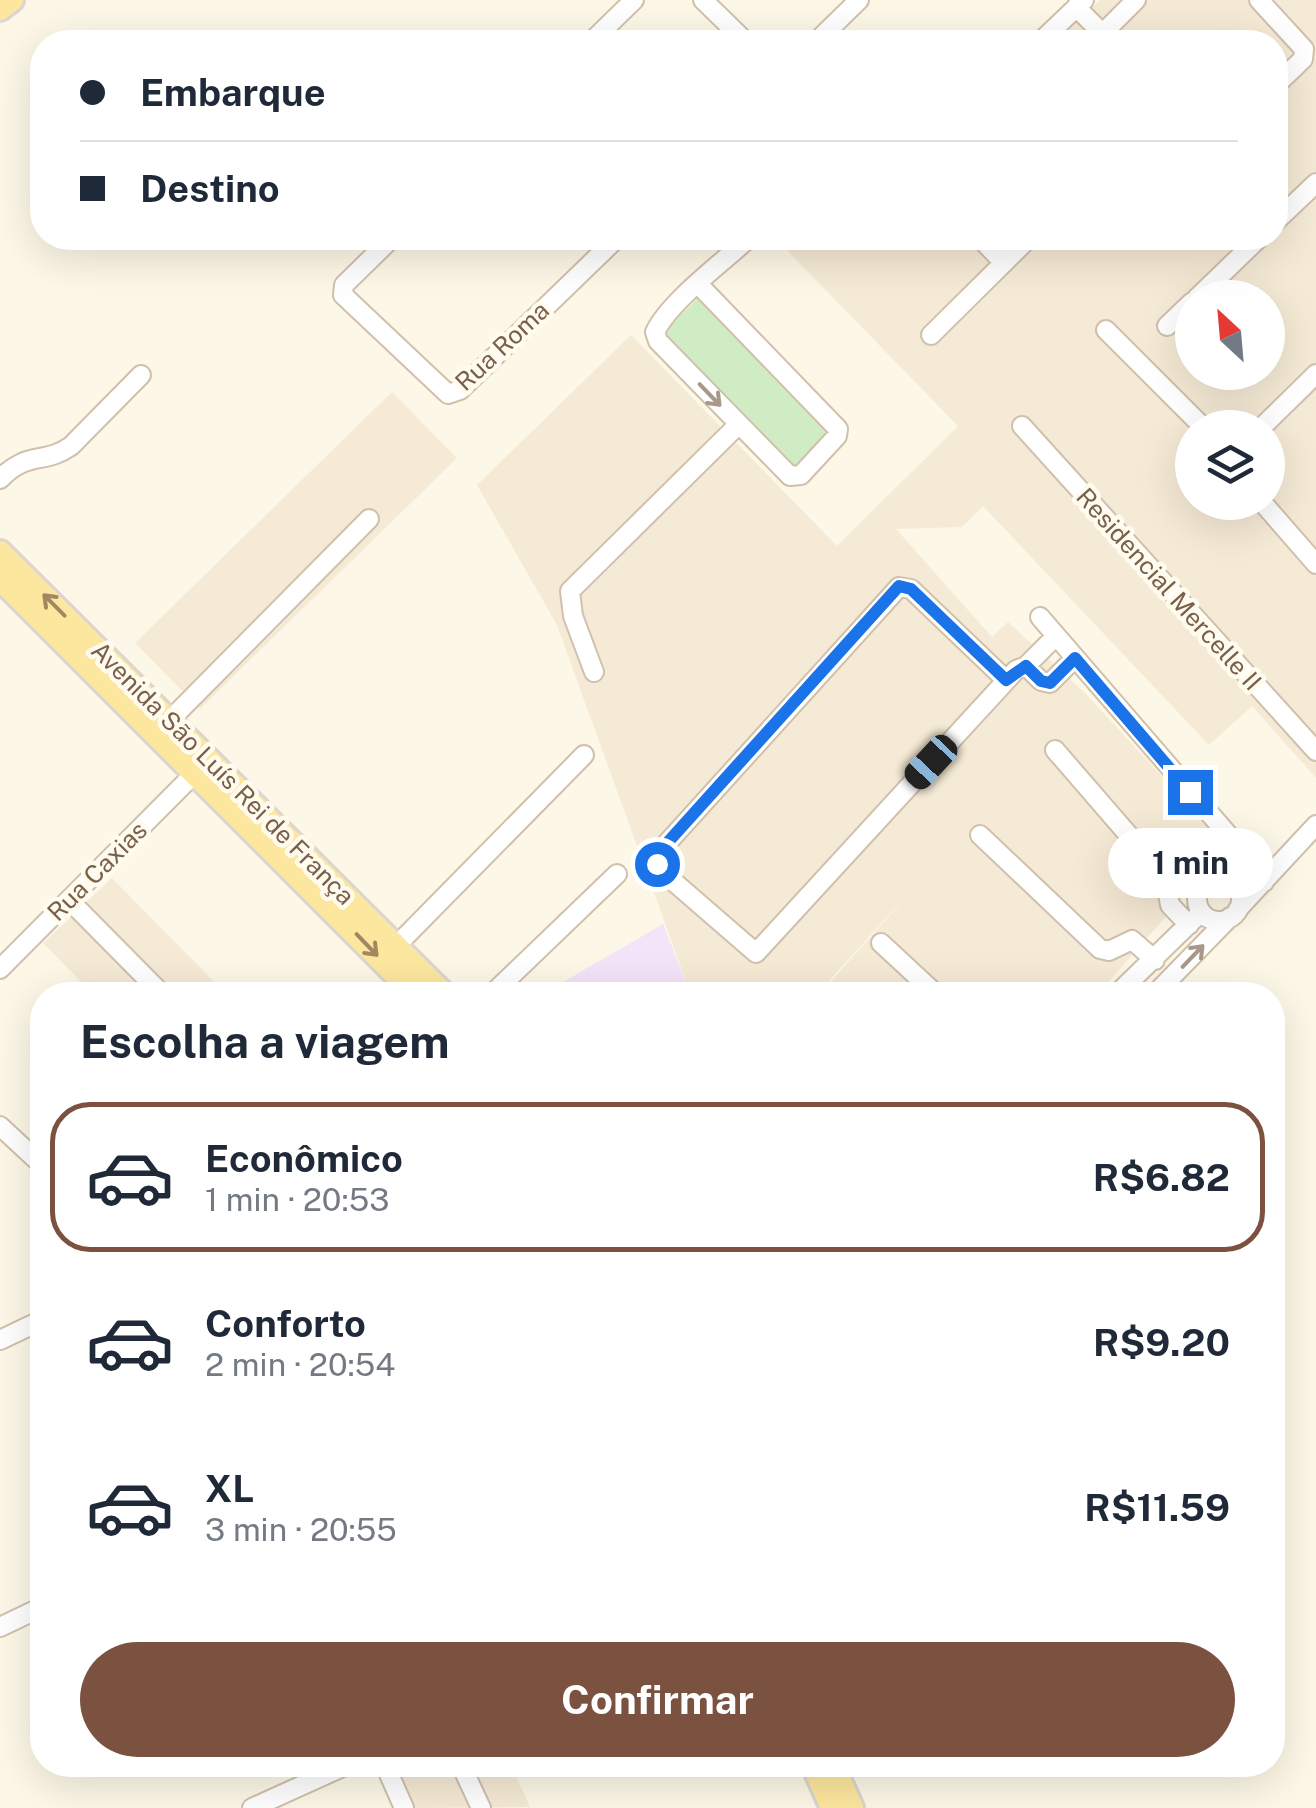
<!DOCTYPE html>
<html lang="pt">
<head>
<meta charset="utf-8">
<style>
  body { margin:0; font-family:"Public Sans",sans-serif; background:#f6f6f7; color:#1f2937; height:100vh; display:flex; flex-direction:column; font-size:38px; white-space:nowrap }
  * { box-sizing:border-box; margin:0 }
  p { font-size:32px; color:#747a83 }
  .icon { flex:none; width:55px; height:55px; fill:none; stroke:currentColor; stroke-width:2; stroke-linecap:round; stroke-linejoin:round }
  .map { position:relative; flex:1; overflow:hidden }
  .side { position:absolute; left:30px; top:982px; width:1255px; height:795px; display:flex; flex-direction:column; background:#fff; border-radius:40px; box-shadow:0 10px 40px #0002 }
  .side>* { flex:none }
  .top-card { position:absolute; left:30px; top:30px; width:1258px; height:220px; border-radius:40px; box-shadow:0 10px 40px #0002; display:grid; align-content:center; height:220px; padding:0 50px; background:#fff }
  .needle { width:65px; rotate:334deg }
  .fabs { position:absolute; left:1175px; top:280px; display:grid; gap:20px }
  .fabs a { display:grid; place-items:center; width:110px; height:110px; border-radius:50%; background:#fff; box-shadow:0 10px 40px #0002; font-size:50px }
  .end { position:absolute; width:45px; height:45px; margin:-22px; border:12px solid #1a73e8; background:#fff; box-shadow:0 0 0 5px #fff }
  .from { border-radius:50% }
  .bubble { position:absolute; height:70px; border-radius:35px; background:#fff; box-shadow:0 10px 40px #0002; font-size:32px; font-weight:700; line-height:70px; text-align:center }
  .car { position:absolute; width:30px; height:60px; margin:-30px -15px; border-radius:12px; box-shadow:0 0 8px 2px #0007; background:linear-gradient(#222 24%,#8ab4d8 0 40%,#222 0 76%,#8ab4d8 0 86%,#222 0) }
  .top-card b { display:flex; align-items:center; gap:35px; height:95px; font-size:38px }
  .top-card b+b { border-top:2px solid #e0e1e3 }
  .top-card i { width:25px; height:25px; background:#1f2937 }
  ul { padding:0; list-style:none }
  li { display:flex; align-items:center; gap:30px; height:150px; margin:0 20px 15px; padding:0 30px; border:5px solid transparent; border-radius:40px }
  li div { flex:1 }
  li b { display:block; font-size:38px }
  li em { font-style:normal; font-weight:700 }
  li.current { border-color:#7b513f }
  li>.icon { width:90px; height:90px; stroke-width:1.5 }
  h2 { padding:0 50px; font-size:45px; line-height:120px }
  .primary-button { display:flex; gap:20px; margin-top:auto; padding:20px 50px }
  .primary-button a { flex:1; height:115px; border-radius:60px; background:#7b513f; color:#fff; font-size:40px; font-weight:700; line-height:115px; text-align:center }
  .map>svg:first-child { display:block }
  .residential { fill:#f5ead5; fill-rule:evenodd }
  .education { fill:#f4e4fa }
  .green { fill:#d0ecc5 }
  .lines { fill:none; stroke-linecap:round; stroke-linejoin:round }
  .minor-casing { stroke:#d0c0ac; stroke-width:22 }
  .major-casing { stroke:#dcd6d0; stroke-width:28 }
  .minor { stroke:#fff; stroke-width:18 }
  .major { stroke:#fde69e; stroke-width:22 }
  .oneway { stroke:#a89889 }
  .oneway2 { stroke:#a18863 }
  .route { stroke:#1a73e8; stroke-width:12 }
  .labels { text-anchor:middle; dominant-baseline:central; stroke-width:9; stroke-linejoin:round; paint-order:stroke }
  .street-label { font-size:25px; fill:#79604a; stroke:#fffbef }
</style>
</head>
<body>
<div class="map">
<svg width="1316" height="1808" viewBox="0 0 1316 1808">
  <rect width="100%" height="100%" fill="#fdf7e7"/>
  <path class="residential" d="M1100,0h216v778l-64,-72 -43,39 -226,-239 -21,21 -66,2 96,108 16,-15 78,72 141,153 -130,148h-278l100,-113 -103,113h-125l-134,-370 -80,-140 154,-150 206,211 121,-120 -183,-188h500v-196h-219zM1192,298h76v74h-76zM1192,428h76v74h-76z
    M392,392l65,66 -257,251 -65,-66z
    M112,878l115,117h-133l-51,-52z
    M393,1765h118l19,42 -117,1z"/>
  <path class="education" d="M663,924l28,71h-150z"/>
  <path class="green" d="M699,297l132,135 -32,34 -8,-1 -125,-126v-10z"/>
  <g class="lines">
    <g class="minor-casing">
      <path id="minor" d="M703,0l43,42
        M1259,0l45,49 -1,10 -28,27
        M1076,7l35,35
        M1102,34l34,-34
        M591,42l43,-42
        M816,42l43,-42
        M1040,42l44,-42
        M1275,222l41,-39
        M392,238l-48,47 -1,10 105,99 12,-4 157,-152
        M980,238l24,25
        M699,285l139,144 -1,7 -36,39 -11,1 -132,-135 -3,-9c15,-31 68,-70 94,-94
        M1197,298l62,-60
        M1167,326l25,-24
        M1106,330l98,98
        M931,335l98,-97
        M1022,426l294,325
        M1261,428l55,-54
        M0,479c28,-29 44,-14 71,-33l70,-71
        M1262,502l54,62
        M1040,617l222,257 2,8
        M1026,666l30,-30
        M594,672l-21,-56 -3,-25 168,-166
        M1006,680l-95,-91 -12,-2 -240,265v17l97,84 260,-283 10,-4 15,15 9,2 25,-25
        M170,720l199,-201
        M1055,750l110,127 5,28 19,20
        M980,835l120,114 9,2 23,-11 23,20
        M1197 899a22 22 0 1 1 44 0a22 22 0 1 1-44 0Z
        M69,900l94,95
        M1238,909l78,-84
        M881,943l56,52
        M396,946l188,-191
        M0,969l194,-195
        M491,995l126,-121
        M1116,995l78,-76
        M1154,995l76,-78
        M0,1126l42,39
        M0,1340l42,-20
        M0,1627l42,-20
        M385,1765l19,43
        M461,1765l20,43
        M252,1808l95,-43"/>
    </g>
    <g class="major-casing">
      <path id="major" d="M0,9l12,-9
        M0,552l445,443
        M0,579l416,416
        M813,1765l19,43
        M833,1765l19,43"/>
    </g>
    <use href="#minor" class="minor"/>
    <use href="#major" class="major"/>
  </g>
  <defs><path id="oneway-shaft" d="M-6 0H5M1.5-3L5.5 0L1.5 3" fill="none" stroke-width="1.6" stroke-linecap="round" stroke-linejoin="round" transform="scale(2.5)"/></defs>
  <g class="oneway">
    <use href="#oneway-shaft" transform="translate(710 395) rotate(46)"/>
    <use href="#oneway-shaft" transform="translate(1193 956) rotate(-46)"/>
  </g>
  <g class="oneway2">
    <use href="#oneway-shaft" transform="translate(54 605) rotate(-135)"/>
    <use href="#oneway-shaft" transform="translate(367 945) rotate(46)"/>
  </g>
  <g class="lines">
    <path class="route" d="M657,864l2,-12 240,-266 12,3 95,91 20,-14 15,15 9,2 25,-25 115,134"/>
  </g>
  <g class="labels">
    <g class="street-label">
      <text transform="translate(502 346) rotate(-43)">Rua Roma</text>
      <text transform="translate(1169 589) rotate(48)">Residencial Mercelle II</text>
      <text transform="translate(223 773) rotate(45)">Avenida São Luís Rei de França</text>
      <text transform="translate(97 871) rotate(-45)">Rua Caxias</text>
    </g>
  </g>
</svg>
<div class="fabs">
<a><svg class="needle" viewBox="-14 -14 28 28"><path d="M0-13l5 13h-10z" fill="#e53935"/><path d="M0 13l5-13h-10z" fill="#747a83"/></svg></a>
<a><svg class="icon" aria-label="layers" viewBox="0 0 24 24"><path d="M12 4l9 5-9 5-9-5zM3 14l9 5 9-5"/></svg></a>
</div>
<i class="end from" style="left:657px;top:864px"></i>
<i class="end" style="left:1190px;top:792px"></i>
<div class="bubble" style="left:1108px;top:828px;width:165px">1 min</div>
<i class="car" style="left:931px;top:762px;rotate:223deg"></i>
<div class="top-card">
<b><i class="from"></i>Embarque</b>
<b><i></i>Destino</b>
</div>
<section class="side">
<h2>Escolha a viagem</h2>
<ul>
<li class="current"><svg class="icon" aria-label="car" viewBox="0 0 24 24"><path d="M5 17H2v-5l4-1 3-4h7l3 4 3 1v5h-3M9 17h6M6 11h13"/><circle cx="7" cy="17" r="2"/><circle cx="17" cy="17" r="2"/></svg><div><b>Econômico</b><p>1 min · 20:53</p></div><em>R$6.82</em></li>
<li><svg class="icon" aria-label="car" viewBox="0 0 24 24"><path d="M5 17H2v-5l4-1 3-4h7l3 4 3 1v5h-3M9 17h6M6 11h13"/><circle cx="7" cy="17" r="2"/><circle cx="17" cy="17" r="2"/></svg><div><b>Conforto</b><p>2 min · 20:54</p></div><em>R$9.20</em></li>
<li><svg class="icon" aria-label="car" viewBox="0 0 24 24"><path d="M5 17H2v-5l4-1 3-4h7l3 4 3 1v5h-3M9 17h6M6 11h13"/><circle cx="7" cy="17" r="2"/><circle cx="17" cy="17" r="2"/></svg><div><b>XL</b><p>3 min · 20:55</p></div><em>R$11.59</em></li>
</ul>
<div class="primary-button"><a>Confirmar</a></div>
</section>
</div>
</body>
</html>
